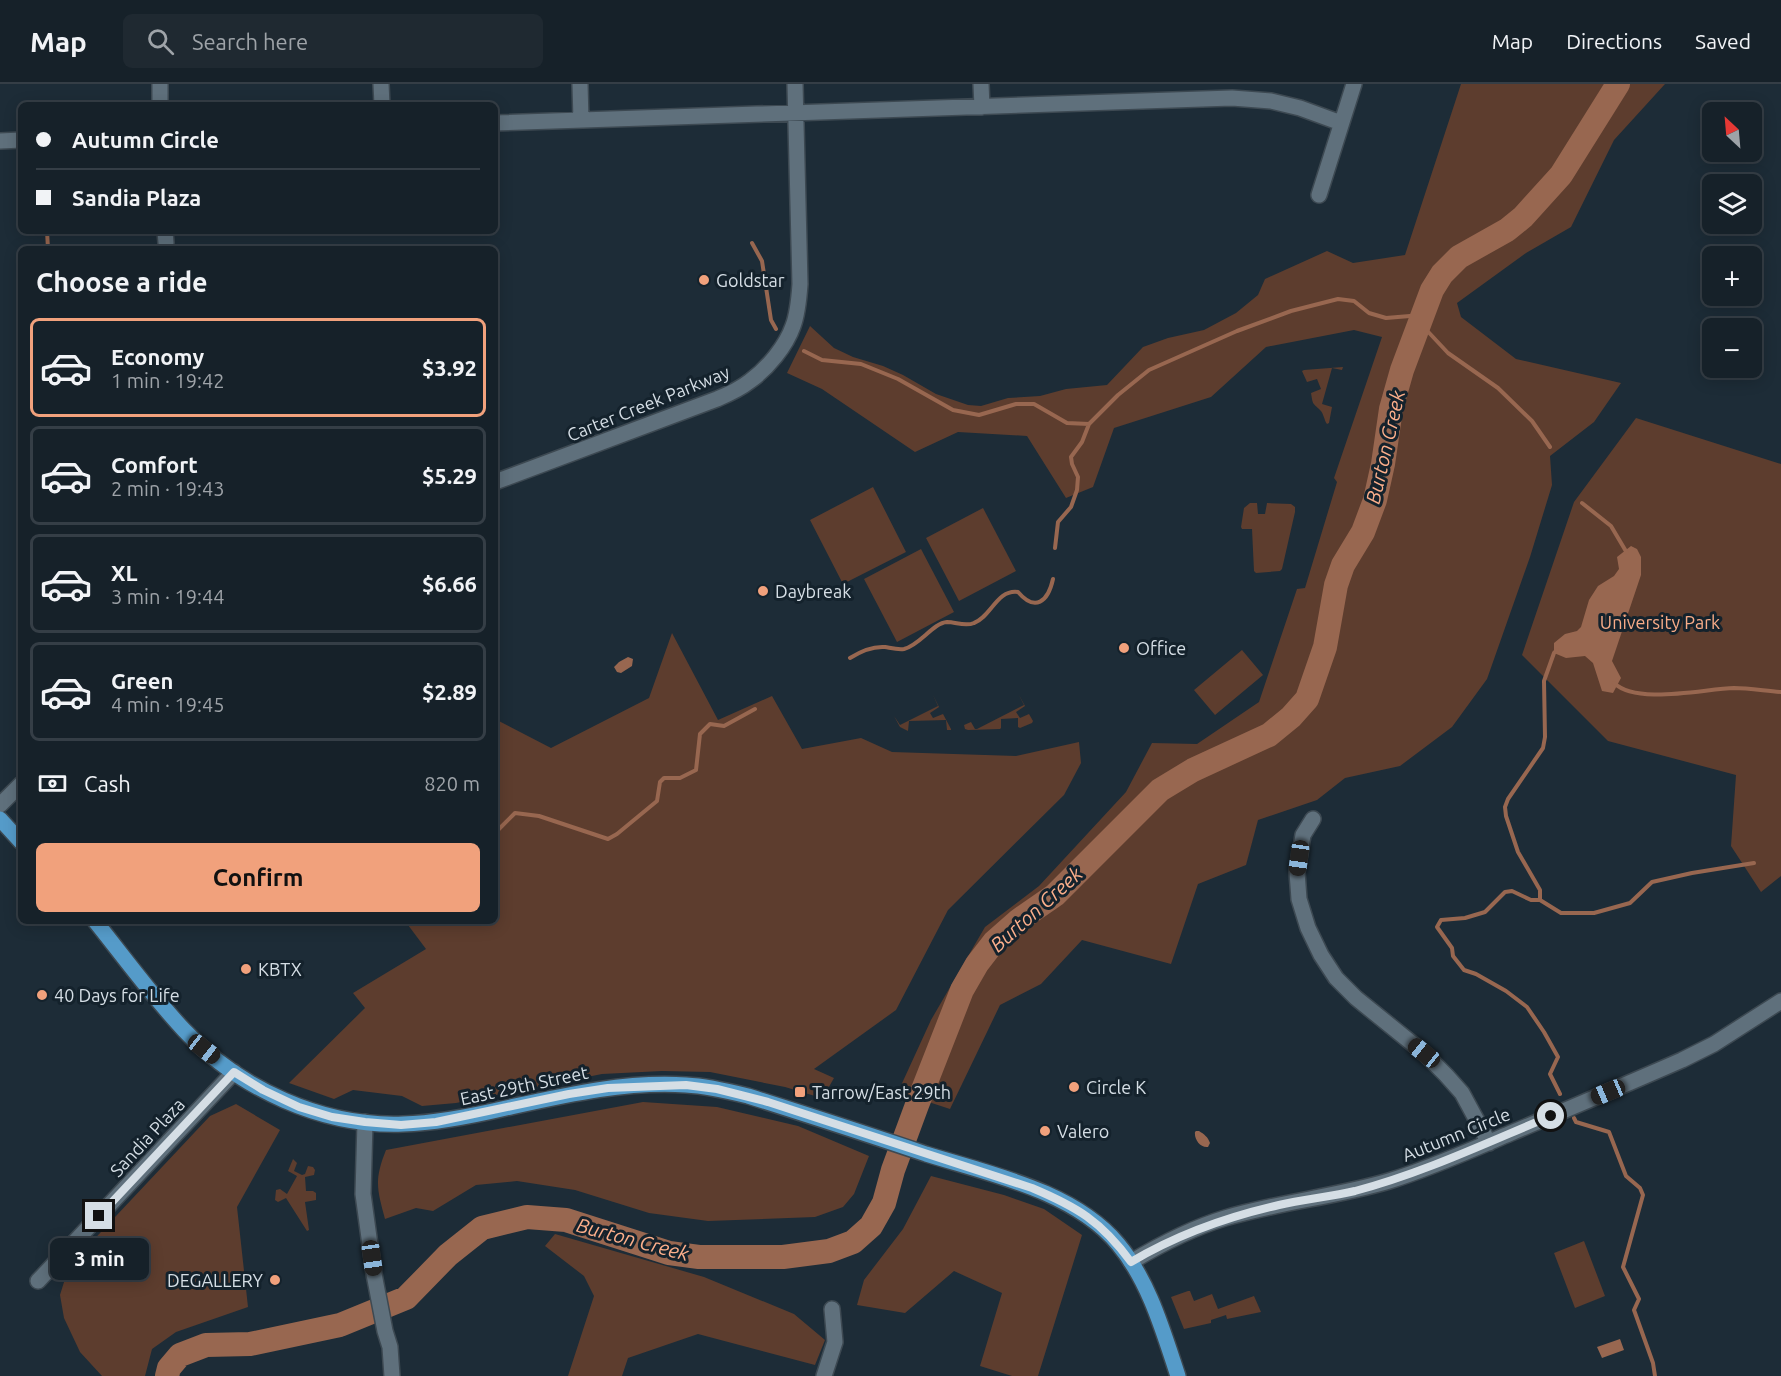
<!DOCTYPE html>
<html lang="en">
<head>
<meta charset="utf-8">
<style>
  body { margin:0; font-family:Ubuntu,sans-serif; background:#1f2931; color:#f1f3f6; height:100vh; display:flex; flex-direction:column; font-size:22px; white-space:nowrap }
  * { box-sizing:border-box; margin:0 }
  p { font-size:20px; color:#9ea3a8 }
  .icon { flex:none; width:33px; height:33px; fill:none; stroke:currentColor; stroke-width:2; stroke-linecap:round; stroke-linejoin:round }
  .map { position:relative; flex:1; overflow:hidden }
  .sheet { position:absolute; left:18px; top:162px; width:480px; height:678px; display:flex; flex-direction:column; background:#162129; border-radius:9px; box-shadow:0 3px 15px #0003,0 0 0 2px #353e46 }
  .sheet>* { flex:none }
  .hud { position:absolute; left:18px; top:18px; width:480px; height:132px; border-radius:9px; box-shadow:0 3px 15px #0003,0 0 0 2px #353e46; display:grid; align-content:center; height:132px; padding:0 18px; background:#162129 }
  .needle { width:39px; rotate:334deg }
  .tools { position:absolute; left:1702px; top:18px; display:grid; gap:12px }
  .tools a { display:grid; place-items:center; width:60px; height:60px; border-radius:9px; background:#162129; box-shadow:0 3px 15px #0003,0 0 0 2px #353e46; font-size:30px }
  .end { position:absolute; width:27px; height:27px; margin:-14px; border:8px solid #d5dee5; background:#111; box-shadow:0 0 0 3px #111 }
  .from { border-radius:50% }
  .bubble { position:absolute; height:42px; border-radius:9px; background:#162129; box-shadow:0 3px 15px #0003,0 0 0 2px #353e46; font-size:20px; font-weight:700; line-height:42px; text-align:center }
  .car { position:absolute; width:18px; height:36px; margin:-18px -9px; border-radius:8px; box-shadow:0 0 4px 2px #0007; background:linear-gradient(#222 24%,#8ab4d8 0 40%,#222 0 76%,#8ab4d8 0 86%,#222 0) }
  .hud b { display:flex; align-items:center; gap:21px; height:57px; font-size:22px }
  .hud b+b { border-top:2px solid #353e46 }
  .hud i { width:15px; height:15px; background:#f1f3f6 }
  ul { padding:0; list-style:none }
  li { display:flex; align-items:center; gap:18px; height:99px; margin:0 12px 9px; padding:0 6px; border:3px solid #353e46; border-radius:9px }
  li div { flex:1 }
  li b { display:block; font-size:22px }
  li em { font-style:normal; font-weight:700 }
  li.selected { border-color:#f1a17c }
  li>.icon { width:54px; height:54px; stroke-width:1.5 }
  h2 { padding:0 18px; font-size:27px; line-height:72px }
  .pay { display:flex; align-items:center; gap:15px; height:66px; padding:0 18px; font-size:22px }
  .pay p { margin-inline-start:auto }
  .action { display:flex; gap:12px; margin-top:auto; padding:12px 18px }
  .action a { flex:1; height:69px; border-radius:9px; background:#f1a17c; color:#111; font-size:24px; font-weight:700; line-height:69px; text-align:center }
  header { display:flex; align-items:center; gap:36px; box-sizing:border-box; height:84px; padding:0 30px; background:#162129; border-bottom:2px solid #353e46 }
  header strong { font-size:28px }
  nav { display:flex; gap:33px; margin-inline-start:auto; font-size:21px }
  .search { width:420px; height:54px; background:#1f2931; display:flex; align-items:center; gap:15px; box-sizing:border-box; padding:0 21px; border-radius:9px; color:#9ea3a8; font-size:22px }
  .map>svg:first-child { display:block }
  .green { fill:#5d3d2e }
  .water { fill:#986750 }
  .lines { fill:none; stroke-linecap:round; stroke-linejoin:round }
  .stream { stroke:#986750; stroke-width:4 }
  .river { stroke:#986750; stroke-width:24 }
  .minor-casing { stroke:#3d4952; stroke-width:18 }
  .major-casing { stroke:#3d4952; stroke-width:18 }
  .minor { stroke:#5f707c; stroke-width:15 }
  .major { stroke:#559bc9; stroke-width:15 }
  .route { stroke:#d5dee5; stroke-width:8 }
  .poi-dot { fill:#f1a17c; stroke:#14222c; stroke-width:2 }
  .labels { text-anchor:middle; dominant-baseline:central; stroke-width:6; stroke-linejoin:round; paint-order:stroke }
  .poi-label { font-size:18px; fill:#d5dee5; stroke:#14222c; text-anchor:start }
  .street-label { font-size:18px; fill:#d5dee5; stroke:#14222c }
  .park-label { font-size:18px; fill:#f8ac88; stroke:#14222c }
  .water-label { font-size:20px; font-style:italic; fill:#fcaf8b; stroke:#14222c }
</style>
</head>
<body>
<header>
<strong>Map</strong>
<div class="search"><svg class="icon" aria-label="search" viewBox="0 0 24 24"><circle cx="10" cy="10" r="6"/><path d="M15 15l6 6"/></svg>Search here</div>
<nav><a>Map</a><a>Directions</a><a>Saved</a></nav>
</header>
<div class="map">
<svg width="1781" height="1292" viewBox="0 0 1781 1292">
  <rect width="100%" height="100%" fill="#1d2c37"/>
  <path class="green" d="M1461,0h204l-51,56 -43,87 -45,26 -69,50 4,14 55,42 105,24 -27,39 -44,34 2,29 -22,72 -43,122 -35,48 -52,39 -55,12 -28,22 -59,20 -12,45 -48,19 -27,80 -89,-24 -41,44 -41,21 -50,104 -52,-17 33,-72 54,-93 54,-41 87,-94 26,-49 45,1 62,-42 38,-113 8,-1 32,-106 -3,-4 48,-141 -28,-7 -88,17 -55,50 -97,31 -21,59 -27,11 -39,-62 -69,-4 -43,20 -93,-63 -35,-16 23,-47 24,22 19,9 30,9 20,9 33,19 32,11 13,1 27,-8 32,-2 26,-7 41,-4 36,-38 25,-9 36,-8 32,-17 22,-18 7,-16 62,-28 26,12 52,-8z
    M1343,283l-1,3 -10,-2 -10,36 10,3 -3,16 -2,1c-3,-4 -3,-10 -7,-14 -8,-8 -7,-5 -9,-17l10,-4 -4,-10 -10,3 -5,-11 2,-1z
    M1636,334l145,46v412l-20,16 -30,-46 5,-71 -128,-34 -86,-86 52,-153z
    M873,403l33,65 -63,32 -33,-64z
    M1250,419h7l1,11h7l2,-11 24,1 4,3v5l-13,57 -2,2 -24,2 -2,-2 -2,-42h-10l-1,-2 3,-19z
    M983,424l33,63 -57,30 -33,-63z
    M921,465l33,63 -57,30 -33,-63z
    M672,549l46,87 54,-24 30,53 59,-11 31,14 124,4 63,-14 2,21 -17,32 -116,115 -52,100 -82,59 20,9 -8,14 -8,-2 -3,6 -30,-9 -75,-15 -48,-1 -60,3 -146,29 -34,3 -20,-10 -49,-6 -19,9 -45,-16 76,-75 -12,-15 73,-44 -21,-28h90v-202l56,29 98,-50z
    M1242,566l21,25 -48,40 -21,-25z
    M933,611l6,12 -9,6 3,5 10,-4 8,15v1h-4l-1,-10 -37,1 -1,10 -8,-4 -6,-11 6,9 38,-19z
    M1019,611l6,11 -9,6 4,6 9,-4 4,7 -1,2 -12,5 -2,-1v-9l-17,1v9l-1,1 -32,1 -3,-1 -1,-4 7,-3 4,7h2l47,-24z
    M643,1018l74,5 81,19 71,30 -15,38 -11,13 -28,10 -107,4 -59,-8 -74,-23 -58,-9 -41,4 -43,26 -17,-3 -31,11c-8,-30 -11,-39 1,-69z
    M236,1020l44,26 -43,77 11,100 -72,25 -24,17 -7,27h-43l-22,-24 -16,-34 -4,-23 9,-29 141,-150z
    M293,1075l4,4 -3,8 8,4 3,-1 3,-8 5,1 2,3 -1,5 -9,2 1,14h7l3,2v7l-11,2 4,28 -2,1 -21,-33 -8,4 -3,-2 1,-10 4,-1 7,5 10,-18 -9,-5z
    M931,1092l73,19 40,14 38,26 -44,141h-26l-32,-10 22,-73 -48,-22 -49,42 -48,-8 7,-25 39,-51z
    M555,1150l149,43 90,37 31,26 -10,25 -117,-31 -70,24 -6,18h-54l26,-80 -10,-20 -39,-30z
    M1584,1157l21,55 -30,12 -21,-55z
    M1188,1207h2l4,10 18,-7 6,15 36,-13 7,16 -34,7 -1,-4 -15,5v3l-27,6 -13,-32z"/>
  <path class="water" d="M1631,462l6,3 4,8v18l-29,86 9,17 -8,15 -11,-2 -9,-28 -8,-7 -19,2 -12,-5v-10l11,-9 12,-3 4,-4 8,-27 9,-14 16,-10 5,-7 -2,-12z
    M628,573l5,2 -1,7 -11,7 -4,-1 -3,-5 5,-5z
    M1196,1047h3c5,3 9,6 11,12l-2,4c-8,1 -14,-8 -13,-15z
    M1620,1255l4,11 -22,8 -5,-11z"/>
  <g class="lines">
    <path class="stream" d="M47,147l1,18
      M752,159l10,18 9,59 5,9
      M1419,238l29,31 50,35 34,33 18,26
      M804,267l18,9 39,4 37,15 55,31 26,5 37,-11h18l33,19 22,1 29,-29 31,-25 88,-39 54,-20 47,-12 16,2 15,12 17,5 36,-3
      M1582,419l29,23 16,27
      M1055,464l3,-26 13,-15 6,-17 1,-13 -6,-13 -1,-7 11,-15 7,-18
      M850,574c11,-7 22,-12 35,-11 6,1 13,3 19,2 16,-4 29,-26 43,-27 9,0 18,5 27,1 17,-6 23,-34 44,-31 17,20 30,10 35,-13
      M1614,599c23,22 89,6 120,5 15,0 32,3 47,4
      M495,745h4l16,-16 24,3 69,23 9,-5 40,-33 3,-19 4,-4h16l16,-8 4,-36 10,-10 14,2 31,-17
      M1540,816v-10l-22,-38 -12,-36 -1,-9 3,-8 35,-51 2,-11 -1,-56 10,-28 3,-3
      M1560,1010l-10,-20 8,-17 -14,-25 -17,-25 -21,-16 -30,-17 -12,-4 -11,-14 -1,-8 -15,-21 4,-7 24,-2 20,-6 20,-20 7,-1 19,9h9l21,13h33l36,-10 22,-21 40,-9 62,-10
      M1574,1034l2,4 33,10 17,44 14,12 3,7 -20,72 16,32 -5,11 19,53 2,13"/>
    <path class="river" d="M167,1292l2,-8 11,-13 26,-10 44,-1 90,-19 66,-27 42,-43 34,-27 45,-11 39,3 103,33 30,4h84l46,-6 24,-9 18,-16 13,-23 9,-33 24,-65 45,-115 15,-26 17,-22 25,-22 36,-25 105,-105 33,-20 76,-35 22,-18 16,-18 18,-52 11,-62 7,-20 20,-33 12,-32 8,-36 8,-55 11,-39 30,-80 10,-16 17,-17 48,-27 16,-13 38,-42 57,-91"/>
    <g class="minor-casing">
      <path id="minor" d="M160,0v21
        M381,0l1,21
        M580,0l1,36
        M981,0l1,23
        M495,39l737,-25 39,3 29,7 41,15
        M0,57l21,-1
        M1319,111l35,-111
        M165,147l1,12
        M495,398l222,-83c12,-5 23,-10 33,-18 18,-13 36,-35 43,-55 5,-13 6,-28 7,-42l-5,-200
        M0,721l21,-21
        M1313,735l-10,16 -6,37 2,27 9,29 13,27 15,23 20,20 68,55 22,22 16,18 27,50
        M365,1038l-2,72 11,80 11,57 5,16 2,29
        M1131,1178c30,-18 61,-34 94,-44 54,-16 110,-21 164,-37 42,-13 82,-31 122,-48 57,-24 114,-48 171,-73l32,-16 67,-43
        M38,1197l196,-209
        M824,1292l11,-34 -3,-33"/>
    </g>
    <g class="major-casing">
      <path id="major" d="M0,735l21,23
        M95,837c29,36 57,75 89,109 55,59 139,97 219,94 35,-1 69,-8 103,-16 59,-13 119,-27 180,-23 21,1 42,6 62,11 60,19 119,38 178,58 64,20 148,37 192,90 31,37 45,87 60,132"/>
    </g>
    <use href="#minor" class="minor"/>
    <use href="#major" class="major"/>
  </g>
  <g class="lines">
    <path class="route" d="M99,1132l135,-144 29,18 36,17 33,10 33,5 36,3 35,-3 133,-28 39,-6 78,-3 31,4 51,13 264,86c45,19 69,33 99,74 47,-28 95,-45 148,-57 25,-6 51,-8 76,-14 68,-18 131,-48 196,-75"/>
  </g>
  <g class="poi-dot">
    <circle cx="704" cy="196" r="6"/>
    <circle cx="763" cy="507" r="6"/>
    <circle cx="1124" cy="564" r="6"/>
    <circle cx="246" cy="885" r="6"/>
    <circle cx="42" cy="911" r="6"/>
    <circle cx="1074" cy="1003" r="6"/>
    <rect x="794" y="1002" width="12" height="12" rx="3"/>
    <circle cx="1045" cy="1047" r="6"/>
    <circle cx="275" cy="1196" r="6"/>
  </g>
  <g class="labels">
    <g class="poi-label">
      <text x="716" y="196">Goldstar</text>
      <text x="775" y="507">Daybreak</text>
      <text x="1136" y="564">Office</text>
      <text x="258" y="885">KBTX</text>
      <text x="54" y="911">40 Days for Life</text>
      <text x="1086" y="1003">Circle K</text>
      <text x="812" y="1008">Tarrow/East 29th</text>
      <text x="1057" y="1047">Valero</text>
      <text x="263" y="1196" text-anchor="end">DEGALLERY</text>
    </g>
    <g class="street-label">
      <text transform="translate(648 319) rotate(-22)">Carter Creek Parkway</text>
      <text transform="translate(524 1001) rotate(-12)">East 29th Street</text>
      <text transform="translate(1456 1050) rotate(-22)">Autumn Circle</text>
      <text transform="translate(147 1053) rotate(-47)">Sandia Plaza</text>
    </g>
    <g class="park-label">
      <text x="1660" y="538">University Park</text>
    </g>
    <g class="water-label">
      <text transform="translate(1385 363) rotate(-77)">Burton Creek</text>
      <text transform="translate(1036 825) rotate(-42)">Burton Creek</text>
      <text transform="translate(633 1155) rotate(15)">Burton Creek</text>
    </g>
  </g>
</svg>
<div class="tools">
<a><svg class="needle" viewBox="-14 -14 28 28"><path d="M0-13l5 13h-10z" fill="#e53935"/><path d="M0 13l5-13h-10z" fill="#9ea3a8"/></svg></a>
<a><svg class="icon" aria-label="layers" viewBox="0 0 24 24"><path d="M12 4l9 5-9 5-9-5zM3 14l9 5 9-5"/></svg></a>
<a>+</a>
<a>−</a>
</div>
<i class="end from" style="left:1551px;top:1032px"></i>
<i class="end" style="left:99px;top:1132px"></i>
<div class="bubble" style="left:50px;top:1154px;width:99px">3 min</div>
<i class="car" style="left:1299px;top:774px;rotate:188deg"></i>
<i class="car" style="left:204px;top:965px;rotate:128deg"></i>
<i class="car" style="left:1424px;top:969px;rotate:309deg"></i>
<i class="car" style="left:1608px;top:1008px;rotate:247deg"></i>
<i class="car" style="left:372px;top:1174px;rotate:172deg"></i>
<div class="hud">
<b><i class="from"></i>Autumn Circle</b>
<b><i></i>Sandia Plaza</b>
</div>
<section class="sheet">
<h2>Choose a ride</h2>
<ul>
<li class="selected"><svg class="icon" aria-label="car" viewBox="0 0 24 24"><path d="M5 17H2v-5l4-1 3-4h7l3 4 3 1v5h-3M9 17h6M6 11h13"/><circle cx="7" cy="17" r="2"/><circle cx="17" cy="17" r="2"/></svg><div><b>Economy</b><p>1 min · 19:42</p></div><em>$3.92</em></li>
<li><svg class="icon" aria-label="car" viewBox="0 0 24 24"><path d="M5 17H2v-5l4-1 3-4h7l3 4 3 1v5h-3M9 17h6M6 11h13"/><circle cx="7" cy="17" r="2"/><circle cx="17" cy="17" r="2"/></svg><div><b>Comfort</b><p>2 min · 19:43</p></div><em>$5.29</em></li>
<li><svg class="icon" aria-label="car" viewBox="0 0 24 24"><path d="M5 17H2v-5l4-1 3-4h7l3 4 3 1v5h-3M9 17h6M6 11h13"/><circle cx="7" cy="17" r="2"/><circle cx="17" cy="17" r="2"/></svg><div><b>XL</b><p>3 min · 19:44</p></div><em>$6.66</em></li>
<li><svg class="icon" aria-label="car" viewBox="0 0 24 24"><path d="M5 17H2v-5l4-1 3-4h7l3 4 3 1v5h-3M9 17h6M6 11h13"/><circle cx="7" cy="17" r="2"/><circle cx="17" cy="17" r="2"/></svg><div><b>Green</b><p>4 min · 19:45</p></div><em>$2.89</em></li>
</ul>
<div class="pay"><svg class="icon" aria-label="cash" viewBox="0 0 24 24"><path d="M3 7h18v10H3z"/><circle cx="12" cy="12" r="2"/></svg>Cash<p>820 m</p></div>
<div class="action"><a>Confirm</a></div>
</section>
</div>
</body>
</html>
